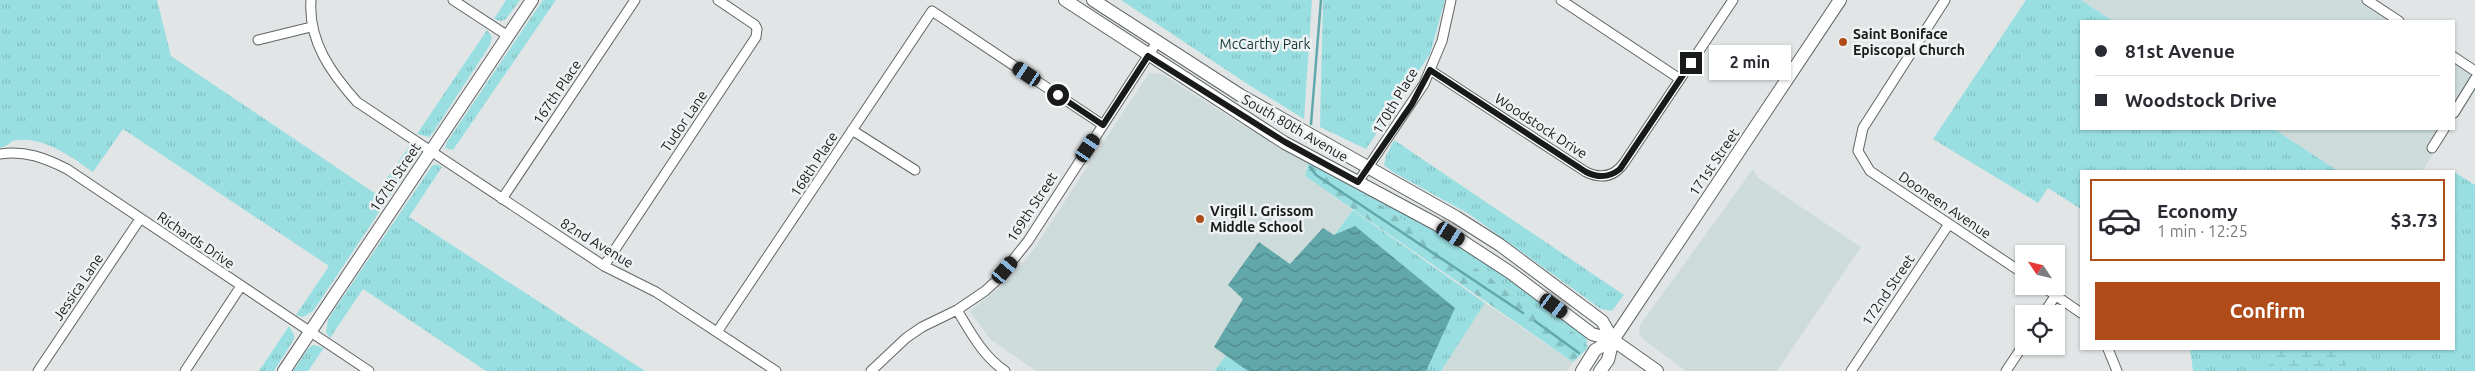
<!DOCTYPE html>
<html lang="en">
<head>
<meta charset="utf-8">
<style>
  body { margin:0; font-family:Ubuntu,sans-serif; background:#f2f2f3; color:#2b2b33; height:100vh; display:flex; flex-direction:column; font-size:19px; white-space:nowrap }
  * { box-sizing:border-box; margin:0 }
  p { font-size:16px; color:#7c7c81 }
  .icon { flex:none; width:28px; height:28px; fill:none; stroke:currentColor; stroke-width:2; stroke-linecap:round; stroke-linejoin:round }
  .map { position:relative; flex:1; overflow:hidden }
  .sheet { position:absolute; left:2080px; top:170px; width:375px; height:180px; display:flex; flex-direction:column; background:#fff; border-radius:0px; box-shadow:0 1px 4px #0004 }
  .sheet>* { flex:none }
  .banner { position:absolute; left:2080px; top:20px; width:375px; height:110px; border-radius:0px; box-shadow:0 1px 4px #0004; display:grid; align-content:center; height:110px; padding:0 15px; background:#fff }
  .needle { width:32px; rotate:305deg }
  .fabs { position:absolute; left:2015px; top:245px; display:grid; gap:10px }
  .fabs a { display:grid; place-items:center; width:50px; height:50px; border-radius:0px; background:#fff; box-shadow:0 1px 4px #0004; font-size:25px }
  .end { position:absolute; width:22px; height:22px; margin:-11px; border:6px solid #191b1b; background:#fff; box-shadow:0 0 0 2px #fff }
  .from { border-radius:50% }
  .bubble { position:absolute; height:35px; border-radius:0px; background:#fff; box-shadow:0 1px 4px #0004; font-size:16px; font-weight:600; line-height:35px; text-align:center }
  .car { position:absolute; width:15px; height:30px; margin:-15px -8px; border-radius:6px; box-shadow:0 0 4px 1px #0007; background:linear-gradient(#222 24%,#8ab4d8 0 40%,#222 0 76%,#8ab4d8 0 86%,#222 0) }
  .banner b { display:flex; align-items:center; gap:18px; height:48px; font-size:19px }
  .banner b+b { border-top:1px solid #e1e1e2 }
  .banner i { width:12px; height:12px; background:#2b2b33 }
  ul { padding:9px 0 0; list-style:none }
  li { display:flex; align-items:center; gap:15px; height:82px; margin:0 10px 8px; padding:0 5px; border:2px solid transparent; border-radius:0px }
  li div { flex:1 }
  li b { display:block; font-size:19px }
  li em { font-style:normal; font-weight:600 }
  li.on { border-color:#b04c19 }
  li>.icon { width:45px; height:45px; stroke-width:1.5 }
  .primary-button { display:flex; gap:10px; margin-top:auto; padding:10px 15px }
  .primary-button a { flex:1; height:58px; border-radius:0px; background:#b04c19; color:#fff; font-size:20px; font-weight:600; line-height:58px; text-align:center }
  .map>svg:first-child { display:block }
  .built { fill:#cddbdb }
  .grass { fill:url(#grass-tufts) }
  .forest { fill:url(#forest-firs) }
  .wetland { fill:url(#wetland-marsh) }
  .water { fill:url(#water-waves) }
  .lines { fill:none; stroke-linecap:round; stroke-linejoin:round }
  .stream { stroke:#62a8ab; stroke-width:2.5 }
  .street-casing { stroke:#616565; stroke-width:11 }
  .secondary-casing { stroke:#616565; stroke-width:14 }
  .street { stroke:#fff; stroke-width:9 }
  .secondary { stroke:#fff; stroke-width:12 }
  .route { stroke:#191b1b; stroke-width:6 }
  .poi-dot { fill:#b04c19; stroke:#eef2f2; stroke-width:2 }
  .labels { text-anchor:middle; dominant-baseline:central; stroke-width:5; stroke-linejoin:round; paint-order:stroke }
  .poi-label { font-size:14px; font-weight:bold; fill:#191b1b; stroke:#eef2f2; text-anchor:start }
  .park-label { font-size:14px; fill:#133637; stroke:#eef2f2 }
  .street-label { font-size:14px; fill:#191b1b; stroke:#eef2f2 }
</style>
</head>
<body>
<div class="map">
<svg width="2475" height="371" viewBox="0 0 2475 371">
  <defs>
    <pattern id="grass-tufts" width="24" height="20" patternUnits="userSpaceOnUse" patternTransform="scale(1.25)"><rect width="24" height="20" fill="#99dfe2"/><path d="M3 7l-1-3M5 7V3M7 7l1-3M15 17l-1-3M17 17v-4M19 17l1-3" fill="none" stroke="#83bfc1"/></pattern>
    <pattern id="forest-firs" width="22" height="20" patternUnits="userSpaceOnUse" patternTransform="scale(1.25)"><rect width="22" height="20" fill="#99dfe2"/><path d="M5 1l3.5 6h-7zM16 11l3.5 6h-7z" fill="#83bfc1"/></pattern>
    <pattern id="wetland-marsh" width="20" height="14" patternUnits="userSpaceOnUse" patternTransform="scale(1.25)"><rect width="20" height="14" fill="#99dfe2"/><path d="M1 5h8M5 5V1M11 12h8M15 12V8" fill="none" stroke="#83bfc1"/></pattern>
    <pattern id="water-waves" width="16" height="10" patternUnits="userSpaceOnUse" patternTransform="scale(1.25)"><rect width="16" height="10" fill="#62a8ab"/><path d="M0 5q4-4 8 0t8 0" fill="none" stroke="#50888a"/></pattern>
  </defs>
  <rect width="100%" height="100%" fill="#e1e5e5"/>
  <path class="built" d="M2081,0h294l32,21h-294z
    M2454,52l21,12v27l-21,32z
    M1149,73l13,1 77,49 70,38 -4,15 48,34 -20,25 -10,-6 -109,142h-178l-46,-32 -20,-28 41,-33 22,-28z
    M2274,129h176l-28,42h-84z
    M1753,169l5,9 103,69 -84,124h-91l-42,-31 -5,-7 1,-8z
    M1485,303l88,59 -6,9h-126z"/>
  <path class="grass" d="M0,0h157l14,56 205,138 34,-49 6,6v6l-103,154 -10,6 -7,-2 33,-49 -206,-137 -30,43c-21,-15 -48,-35 -76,-32 -6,0 -10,7 -17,8z
    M506,0h14l-14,19 -5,2 -7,-2z
    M543,0h13l-103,150 -8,-2 2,-6z
    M1121,0h191l-8,119 -52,-32z
    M1323,0h122l-15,54 -64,95 -46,-22z
    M2026,0h55l32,21h-32v108h193l64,42h-257v38l-33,-21 -10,15 -105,-64z
    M487,30l5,7 -2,8 -58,89 -3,3 -12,-3z
    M1394,140l230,155 -12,16 -11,-2 -132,-95 -76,-42 -9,-7 2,-9z
    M436,164l6,3 -33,50 236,154h-159l-123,-82 -33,49 -4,-6 2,-13 104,-153z
    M2454,172l21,13v186h-282l-3,-22h264z
    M1350,185l89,45 139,98 8,10 2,10 -8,-11z
    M1353,210l132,93 -44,68h-227l109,-143 11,7z
    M289,326l5,9v4l-20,32h-15z
    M313,345l11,3 -16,23h-15l15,-22z"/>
  <path class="forest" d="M1309,161l41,24 230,152 8,11 -15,14 -268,-186z"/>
  <path class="wetland" d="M2280,349h77l-16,22h-76z"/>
  <path class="water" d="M1355,226l100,82 -29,63h-178l-34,-24 29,-48 -15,-14 31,-43 31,22 33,-36 11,7z"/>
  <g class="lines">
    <path class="stream" d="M1311,124l10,-124
      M1310,167l6,8 207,138
      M1535,321l44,32"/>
    <g class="street-casing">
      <path id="street" d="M311,0c-3,41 20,73 46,102l247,164 52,26 120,79
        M453,0l55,36
        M1561,0l119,79
        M1945,0l-82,128 -5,23 12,20 154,103
        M2367,0l32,21
        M258,40l53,-13
        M2454,57l21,14
        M1430,70l156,102c15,7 28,5 38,-9l109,-163
        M2454,113l21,-34
        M852,130l63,40
        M2432,148l12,-19
        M0,154c25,-4 45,4 67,15l302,202
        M1358,182l66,-98 18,-43 9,-41
        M502,199l133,-199
        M604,266l152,-229 1,-8 -2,-4 -37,-25
        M2042,286l39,27
        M957,310c14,23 26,46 48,61
        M2043,314l13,-19
        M717,332l215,-321 171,114
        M2108,349l9,22
        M38,371l102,-152
        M185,371l56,-85
        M871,371l35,-33 16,-11 35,-17 28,-19 12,-11 31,-39 129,-199
        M1851,371l98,-147
        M2006,371l18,-27"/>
    </g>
    <g class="secondary-casing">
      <path id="secondary" d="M1065,0l220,143 151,81 75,49 81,61 21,6 44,31
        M1093,0l147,95 216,122 44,28 102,76 11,19
        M284,371l248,-371
        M1582,371l13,-21 18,-10
        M1600,371l8,-11 5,-20 227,-340"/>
    </g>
    <use href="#street" class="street"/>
    <use href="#secondary" class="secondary"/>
  </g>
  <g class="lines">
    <path class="route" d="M1058,95l45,30 45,-69 137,86 73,40 54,-78 18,-34 156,102c12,6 23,6 34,-3l71,-106"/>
  </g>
  <g class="poi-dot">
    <circle cx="1843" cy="42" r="5"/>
    <circle cx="1200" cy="219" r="5"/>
  </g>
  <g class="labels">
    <g class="poi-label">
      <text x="1853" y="34">Saint Boniface<tspan x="1853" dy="16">Episcopal Church</tspan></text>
      <text x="1210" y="211">Virgil I. Grissom<tspan x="1210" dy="16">Middle School</tspan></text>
    </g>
    <g class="park-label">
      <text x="1265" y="44">McCarthy Park</text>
    </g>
    <g class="street-label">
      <text transform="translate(557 92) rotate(-56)">167th Place</text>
      <text transform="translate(1395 101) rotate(-59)">170th Place</text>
      <text transform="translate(684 121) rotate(-56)">Tudor Lane</text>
      <text transform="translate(1541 126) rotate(33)">Woodstock Drive</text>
      <text transform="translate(1295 128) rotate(30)">South 80th Avenue</text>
      <text transform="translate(1714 162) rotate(-56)">171st Street</text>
      <text transform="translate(814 164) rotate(-57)">168th Place</text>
      <text transform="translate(395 177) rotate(-56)">167th Street</text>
      <text transform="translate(1945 205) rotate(34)">Dooneen Avenue</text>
      <text transform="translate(1032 207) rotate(-57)">169th Street</text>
      <text transform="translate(196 240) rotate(34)">Richards Drive</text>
      <text transform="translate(597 243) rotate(31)">82nd Avenue</text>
      <text transform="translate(78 287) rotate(-56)">Jessica Lane</text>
      <text transform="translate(1888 290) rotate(-56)">172nd Street</text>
    </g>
  </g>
</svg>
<div class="fabs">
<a><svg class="needle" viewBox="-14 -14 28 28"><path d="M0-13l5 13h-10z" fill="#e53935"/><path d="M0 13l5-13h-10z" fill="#7c7c81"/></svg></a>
<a><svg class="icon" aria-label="locate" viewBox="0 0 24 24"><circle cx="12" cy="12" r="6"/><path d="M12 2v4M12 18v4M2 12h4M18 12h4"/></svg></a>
</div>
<i class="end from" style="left:1058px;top:95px"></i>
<i class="end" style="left:1691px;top:63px"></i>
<div class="bubble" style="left:1709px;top:45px;width:82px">2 min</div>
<i class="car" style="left:1027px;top:74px;rotate:304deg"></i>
<i class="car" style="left:1088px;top:148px;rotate:34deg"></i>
<i class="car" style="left:1451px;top:234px;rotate:123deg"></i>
<i class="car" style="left:1005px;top:270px;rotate:40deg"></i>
<i class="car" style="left:1554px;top:306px;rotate:126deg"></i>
<div class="banner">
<b><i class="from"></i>81st Avenue</b>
<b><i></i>Woodstock Drive</b>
</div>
<section class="sheet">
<ul>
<li class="on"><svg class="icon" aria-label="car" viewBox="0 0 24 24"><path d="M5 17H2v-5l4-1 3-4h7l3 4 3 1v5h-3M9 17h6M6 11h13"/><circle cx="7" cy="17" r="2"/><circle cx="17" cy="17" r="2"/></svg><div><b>Economy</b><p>1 min · 12:25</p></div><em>$3.73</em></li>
</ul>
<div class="primary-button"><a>Confirm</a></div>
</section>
</div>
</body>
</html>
